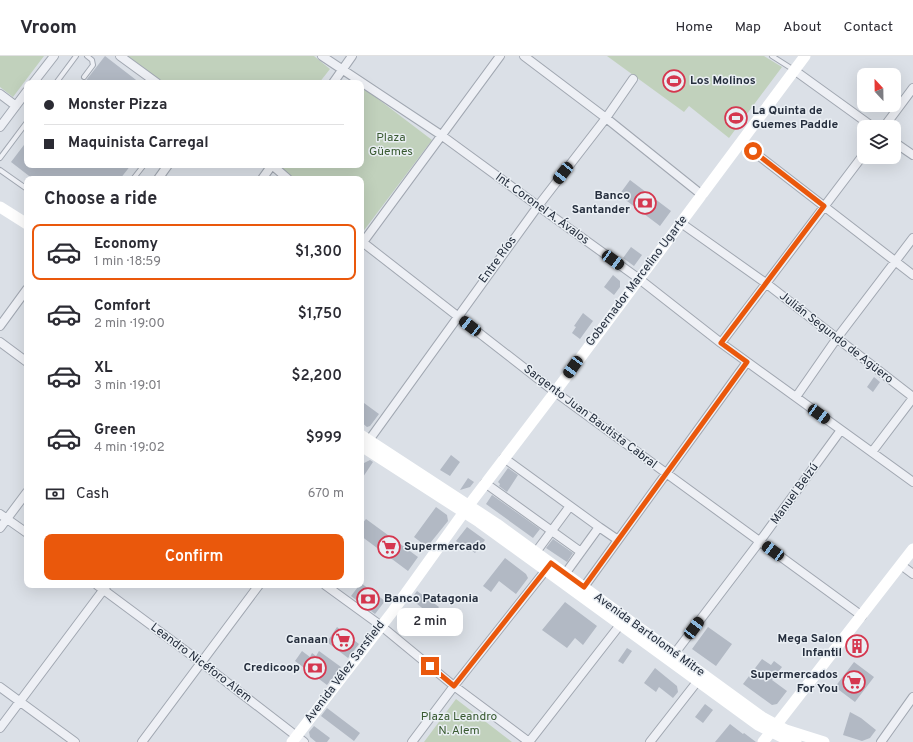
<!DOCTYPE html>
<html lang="en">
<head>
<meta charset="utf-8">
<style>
  body { margin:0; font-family:Overpass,sans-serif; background:#f7f7f7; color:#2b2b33; height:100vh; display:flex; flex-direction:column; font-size:15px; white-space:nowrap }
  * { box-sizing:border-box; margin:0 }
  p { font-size:13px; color:#7c7c81 }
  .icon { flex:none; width:22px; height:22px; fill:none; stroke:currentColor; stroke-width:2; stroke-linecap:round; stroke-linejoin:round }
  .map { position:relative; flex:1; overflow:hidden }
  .drawer { position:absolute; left:24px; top:120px; width:340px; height:412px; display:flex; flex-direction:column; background:#fff; border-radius:8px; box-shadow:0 4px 16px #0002 }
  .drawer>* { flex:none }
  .hud { position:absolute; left:24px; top:24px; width:340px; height:88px; border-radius:8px; box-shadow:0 4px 16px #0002; display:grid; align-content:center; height:88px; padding:0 20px; background:#fff }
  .needle { width:26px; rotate:338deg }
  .buttons { position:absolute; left:857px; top:12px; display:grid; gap:8px }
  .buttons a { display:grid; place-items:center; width:44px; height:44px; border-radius:8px; background:#fff; box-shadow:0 4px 16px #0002; font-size:20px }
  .end { position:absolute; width:18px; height:18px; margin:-9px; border:5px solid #ea580c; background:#fff; box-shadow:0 0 0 2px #fff }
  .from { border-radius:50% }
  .bubble { position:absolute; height:28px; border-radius:8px; background:#fff; box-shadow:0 4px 16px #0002; font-size:13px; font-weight:600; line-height:28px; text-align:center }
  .car { position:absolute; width:12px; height:24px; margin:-12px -6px; border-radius:5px; box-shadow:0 0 3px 1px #0007; background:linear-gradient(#222 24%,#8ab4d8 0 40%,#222 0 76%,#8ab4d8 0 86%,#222 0) }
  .hud b { display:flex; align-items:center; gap:14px; height:38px; font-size:15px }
  .hud b+b { border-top:1px solid #e1e1e2 }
  .hud i { width:10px; height:10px; background:#2b2b33 }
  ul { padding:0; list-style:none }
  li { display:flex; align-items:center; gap:12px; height:56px; margin:0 8px 6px; padding:0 12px; border:2px solid transparent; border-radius:8px }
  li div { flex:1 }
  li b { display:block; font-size:15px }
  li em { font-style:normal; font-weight:600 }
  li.active { border-color:#ea580c }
  li>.icon { width:36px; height:36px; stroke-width:1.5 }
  h2 { padding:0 20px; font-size:18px; line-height:48px }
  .pay { display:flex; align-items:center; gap:10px; height:44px; padding:0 20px; font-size:15px }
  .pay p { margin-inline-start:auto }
  .cta { display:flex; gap:8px; margin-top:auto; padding:8px 20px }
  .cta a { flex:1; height:46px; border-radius:8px; background:#ea580c; color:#fff; font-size:16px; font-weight:600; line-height:46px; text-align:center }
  header { display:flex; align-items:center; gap:24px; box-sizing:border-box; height:56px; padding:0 20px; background:#fff; border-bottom:1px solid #e1e1e2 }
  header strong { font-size:19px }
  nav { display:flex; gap:22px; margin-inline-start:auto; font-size:14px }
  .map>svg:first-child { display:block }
  .green { fill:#c1d1bc }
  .building { fill:#b2b9c4 }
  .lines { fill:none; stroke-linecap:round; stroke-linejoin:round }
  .lane-casing { stroke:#a1a7b1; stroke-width:6 }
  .street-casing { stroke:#a1a7b1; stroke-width:10 }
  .lane { stroke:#eef0f5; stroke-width:4 }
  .street { stroke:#eef0f5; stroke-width:8 }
  .secondary { stroke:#fff; stroke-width:11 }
  .route { stroke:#ea580c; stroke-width:5 }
  .labels { text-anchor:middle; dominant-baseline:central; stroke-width:3; stroke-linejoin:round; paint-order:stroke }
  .poi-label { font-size:12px; font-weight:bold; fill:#252e3d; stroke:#eaeff4; text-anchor:end }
  .park-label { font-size:12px; fill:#395a31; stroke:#eaeff4 }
  .street-label { font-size:12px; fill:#252e3d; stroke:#eaeff4 }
</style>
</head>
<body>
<header>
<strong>Vroom</strong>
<nav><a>Home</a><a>Map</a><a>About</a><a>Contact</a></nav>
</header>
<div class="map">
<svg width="913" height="686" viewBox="0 0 913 686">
  <rect width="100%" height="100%" fill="#dbe0e7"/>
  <path class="green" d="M0,0h44l-31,41 -13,-10z
    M128,0h186l16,13 -11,14h-155z
    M607,0h157l18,11 -53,71 -40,-32 -5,6z
    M361,30l71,54 -70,93 -1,-54h-71l-16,-14h87z
    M456,643l56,43h-88z"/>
  <path class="building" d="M105,0l35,27h-56z
    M27,85v24h104l-11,14h-87l-22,-17z
    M630,124l41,31 -11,15 -41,-31z
    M631,191l11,8 -8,11 -11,-8z
    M613,219l7,6v6l-6,8 -10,-8z
    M583,257l10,8 -13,18 -8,-6 4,-6 -2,-1z
    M874,321l6,5 -7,10 -6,-5z
    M364,347l15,11 -9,12 -3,1 -6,-5v-14z
    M451,399l9,7 -10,14 -10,-6z
    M370,404l3,2 -12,18v-13l3,-4z
    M508,412l10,7 -11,17 -8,-6 1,-2 -2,-2z
    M468,422l6,4 -4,5 -10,3z
    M492,439l48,34 -7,9 -47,-34z
    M436,451l11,8 1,6 -21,26 -13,-10z
    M366,463l52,38 -10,14 -47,-35v-11z
    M467,471l18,13 -10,13 -4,-3 -2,2 -13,-11z
    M553,483l20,14 -6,9 -21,-14z
    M505,502l21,16 2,4 -12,16 -17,-13 -8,11 -8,-6z
    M361,527l24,18 -10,13 -24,-18z
    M417,535l22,16 -7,9 -21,-17z
    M565,546l32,24 -14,19 -8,-7 -8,10 -25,-18z
    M337,571l22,17 -11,14 -21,-16z
    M708,571l24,17 -16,22 -24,-17z
    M858,581l8,6 -10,12 -7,-6z
    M627,592l5,3 -9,13 -5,-3z
    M302,595l8,6 2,-4 4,3 3,-5 22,16 -14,18 -32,-24z
    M762,603l9,6 3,-4 8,6 -10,13 15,11 -10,13 -5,1 -29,-21z
    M854,606l20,15 -19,25 -20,-15z
    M655,612l22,18 1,6 -5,6 -14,-11 -3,5 -12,-9z
    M705,648l8,6 -10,13 -8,-6z
    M327,652l33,25 -6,8 -33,-25z
    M850,656l11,6 15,12 -6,8 -8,3 -19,-6z
    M730,668l13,10 1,-1 12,9h-41z
    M314,670l16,12 -3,4h-11l-6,-5 -1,-5z"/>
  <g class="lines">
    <g class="lane-casing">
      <path id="lane" d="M772,0l22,14
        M84,21l9,-12 -1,-5 -5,-4
        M56,27l20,-27
        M0,102l27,-36
        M0,114l27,19
        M133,123l11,-14"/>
    </g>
    <g class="street-casing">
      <path id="street" d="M120,0l37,27
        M322,0l119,79 97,71 100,72 83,65 192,139
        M524,0l82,62 96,77
        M794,14l79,57
        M33,27l21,-27
        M333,27l19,-27
        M0,38l16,12
        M0,71l27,-36
        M884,71l29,-39
        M741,86l172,133
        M894,86l19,13
        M272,109l16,14
        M158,123l10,-14
        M262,123l10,-14
        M681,167l86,61 146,113
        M361,185l194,151 307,224
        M361,189l139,-189
        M0,270l27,-37
        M0,286l27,20
        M721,287l143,-189
        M796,341l41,-59 76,-100
        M367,387l171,-237 68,-88 27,-39
        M872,396l41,-54
        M504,402l95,69 -34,47
        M485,427l96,69
        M0,458l27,19
        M599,471l19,13
        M0,472l27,-36
        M536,496l34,-46
        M901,509l12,9
        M97,529l105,78 102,79
        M325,529l55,40 74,61 75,56
        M584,531l163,-225
        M675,597l85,-112 81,-111
        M0,631l75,55
        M0,672l107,-143
        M142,686l117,-157
        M412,686l42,-56 95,-120
        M529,686l94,-121
        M650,686l50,-64
        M881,686l32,-45"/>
    </g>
    <use href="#lane" class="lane"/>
    <use href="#street" class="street"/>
    <path class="secondary" d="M0,151l27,17
      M361,379l136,89 265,193 24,13 38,12
      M361,390l118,76 76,55 203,148 24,12 14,5
      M292,686l101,-131 76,-106 86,-113 250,-336
      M763,686l150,-193"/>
  </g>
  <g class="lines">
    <path class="route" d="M430,610l24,20 97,-123 33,24 163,-225 -26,-19 103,-137 -71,-55"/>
  </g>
  <defs>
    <g id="stadium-ring" transform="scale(1.15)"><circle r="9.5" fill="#eaeff4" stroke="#d5374f" stroke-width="1.5"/><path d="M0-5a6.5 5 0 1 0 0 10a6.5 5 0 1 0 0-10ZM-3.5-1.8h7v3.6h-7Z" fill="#d5374f"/></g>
    <g id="bank-ring" transform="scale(1.15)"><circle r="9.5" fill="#eaeff4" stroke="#d5374f" stroke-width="1.5"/><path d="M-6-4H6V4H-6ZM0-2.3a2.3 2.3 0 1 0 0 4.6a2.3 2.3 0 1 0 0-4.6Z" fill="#d5374f"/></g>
    <g id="supermarket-ring" transform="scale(1.15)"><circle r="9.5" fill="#eaeff4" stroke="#d5374f" stroke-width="1.5"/><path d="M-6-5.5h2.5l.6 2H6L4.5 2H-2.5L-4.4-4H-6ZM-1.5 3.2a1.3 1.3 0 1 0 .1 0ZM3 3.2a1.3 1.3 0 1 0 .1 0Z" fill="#d5374f"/></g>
    <g id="building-ring" transform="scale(1.15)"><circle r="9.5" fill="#eaeff4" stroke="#d5374f" stroke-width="1.5"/><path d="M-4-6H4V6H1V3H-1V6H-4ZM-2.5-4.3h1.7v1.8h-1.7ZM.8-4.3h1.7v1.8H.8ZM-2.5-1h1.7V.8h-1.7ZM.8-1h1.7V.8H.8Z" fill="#d5374f"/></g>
  </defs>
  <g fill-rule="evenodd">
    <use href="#stadium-ring" x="674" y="25"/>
    <use href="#stadium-ring" x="736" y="62"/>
    <use href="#bank-ring" x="645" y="147"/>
    <use href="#supermarket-ring" x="389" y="491"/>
    <use href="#bank-ring" x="368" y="543"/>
    <use href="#supermarket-ring" x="343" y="584"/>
    <use href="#building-ring" x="857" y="590"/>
    <use href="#bank-ring" x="315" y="612"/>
    <use href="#supermarket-ring" x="854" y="626"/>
  </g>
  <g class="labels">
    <g class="poi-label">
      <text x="690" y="25" text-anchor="start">Los Molinos</text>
      <text x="752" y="55" text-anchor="start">La Quinta de<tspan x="752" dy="14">Guemes Paddle</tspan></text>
      <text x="630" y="140">Banco<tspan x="630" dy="14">Santander</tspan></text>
      <text x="404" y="491" text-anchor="start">Supermercado</text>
      <text x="384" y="543" text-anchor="start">Banco Patagonia</text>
      <text x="842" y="583">Mega Salon<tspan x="842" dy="14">Infantil</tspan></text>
      <text x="328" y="584">Canaan</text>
      <text x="300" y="612">Credicoop</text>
      <text x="838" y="619">Supermercados<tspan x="838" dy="14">For You</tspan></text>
    </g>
    <g class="park-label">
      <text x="391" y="82">Plaza<tspan x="391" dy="14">Güemes</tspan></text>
      <text x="459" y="661">Plaza Leandro<tspan x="459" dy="14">N. Alem</tspan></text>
    </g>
    <g class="street-label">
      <text transform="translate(542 153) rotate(36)">Int. Coronel A. Ávalos</text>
      <text transform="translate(498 204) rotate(-54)">Entre Ríos</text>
      <text transform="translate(637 225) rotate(-53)">Gobernador Marcelino Ugarte</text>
      <text transform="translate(836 282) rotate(38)">Julián Segundo de Agüero</text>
      <text transform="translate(590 361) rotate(37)">Sargento Juan Bautista Cabral</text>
      <text transform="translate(795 438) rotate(-54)">Manuel Belzú</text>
      <text transform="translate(649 579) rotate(36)">Avenida Bartolomé Mitre</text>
      <text transform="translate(201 607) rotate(37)">Leandro Nicéforo Alem</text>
      <text transform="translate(345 616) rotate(-53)">Avenida Vélez Sarsfield</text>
    </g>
  </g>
</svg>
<div class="buttons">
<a><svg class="needle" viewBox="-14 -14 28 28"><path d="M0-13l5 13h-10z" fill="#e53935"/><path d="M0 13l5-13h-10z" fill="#7c7c81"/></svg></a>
<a><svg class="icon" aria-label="layers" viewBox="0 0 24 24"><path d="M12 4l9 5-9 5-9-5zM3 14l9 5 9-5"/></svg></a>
</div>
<i class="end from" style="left:753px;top:95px"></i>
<i class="end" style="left:430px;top:610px"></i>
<div class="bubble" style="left:397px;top:552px;width:66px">2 min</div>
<i class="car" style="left:563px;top:117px;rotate:218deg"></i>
<i class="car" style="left:613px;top:204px;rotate:126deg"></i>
<i class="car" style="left:470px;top:270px;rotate:308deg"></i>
<i class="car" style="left:573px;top:311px;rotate:216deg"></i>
<i class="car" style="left:819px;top:358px;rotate:126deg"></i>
<i class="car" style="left:773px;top:495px;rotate:306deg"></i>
<i class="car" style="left:694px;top:572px;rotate:37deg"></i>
<div class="hud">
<b><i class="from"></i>Monster Pizza</b>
<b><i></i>Maquinista Carregal</b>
</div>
<section class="drawer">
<h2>Choose a ride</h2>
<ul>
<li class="active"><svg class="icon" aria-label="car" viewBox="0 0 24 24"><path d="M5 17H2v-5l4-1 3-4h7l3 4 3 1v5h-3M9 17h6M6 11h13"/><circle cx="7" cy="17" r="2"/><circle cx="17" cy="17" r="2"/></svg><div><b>Economy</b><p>1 min · 18:59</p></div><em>$1,300</em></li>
<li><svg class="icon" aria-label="car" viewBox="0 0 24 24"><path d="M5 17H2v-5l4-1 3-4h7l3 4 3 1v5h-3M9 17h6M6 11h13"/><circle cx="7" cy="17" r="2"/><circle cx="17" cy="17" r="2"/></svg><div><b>Comfort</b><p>2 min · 19:00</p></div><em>$1,750</em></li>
<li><svg class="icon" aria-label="car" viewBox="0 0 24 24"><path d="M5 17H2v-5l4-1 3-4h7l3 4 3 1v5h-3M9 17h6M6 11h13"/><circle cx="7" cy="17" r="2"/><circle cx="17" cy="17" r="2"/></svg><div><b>XL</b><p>3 min · 19:01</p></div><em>$2,200</em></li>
<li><svg class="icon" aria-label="car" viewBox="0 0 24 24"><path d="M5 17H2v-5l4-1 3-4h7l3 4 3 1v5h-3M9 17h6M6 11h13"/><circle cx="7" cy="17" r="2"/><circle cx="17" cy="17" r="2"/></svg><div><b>Green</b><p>4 min · 19:02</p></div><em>$999</em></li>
</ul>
<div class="pay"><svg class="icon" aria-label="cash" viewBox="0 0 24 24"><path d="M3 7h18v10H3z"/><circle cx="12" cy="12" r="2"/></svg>Cash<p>670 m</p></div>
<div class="cta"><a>Confirm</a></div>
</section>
</div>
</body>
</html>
